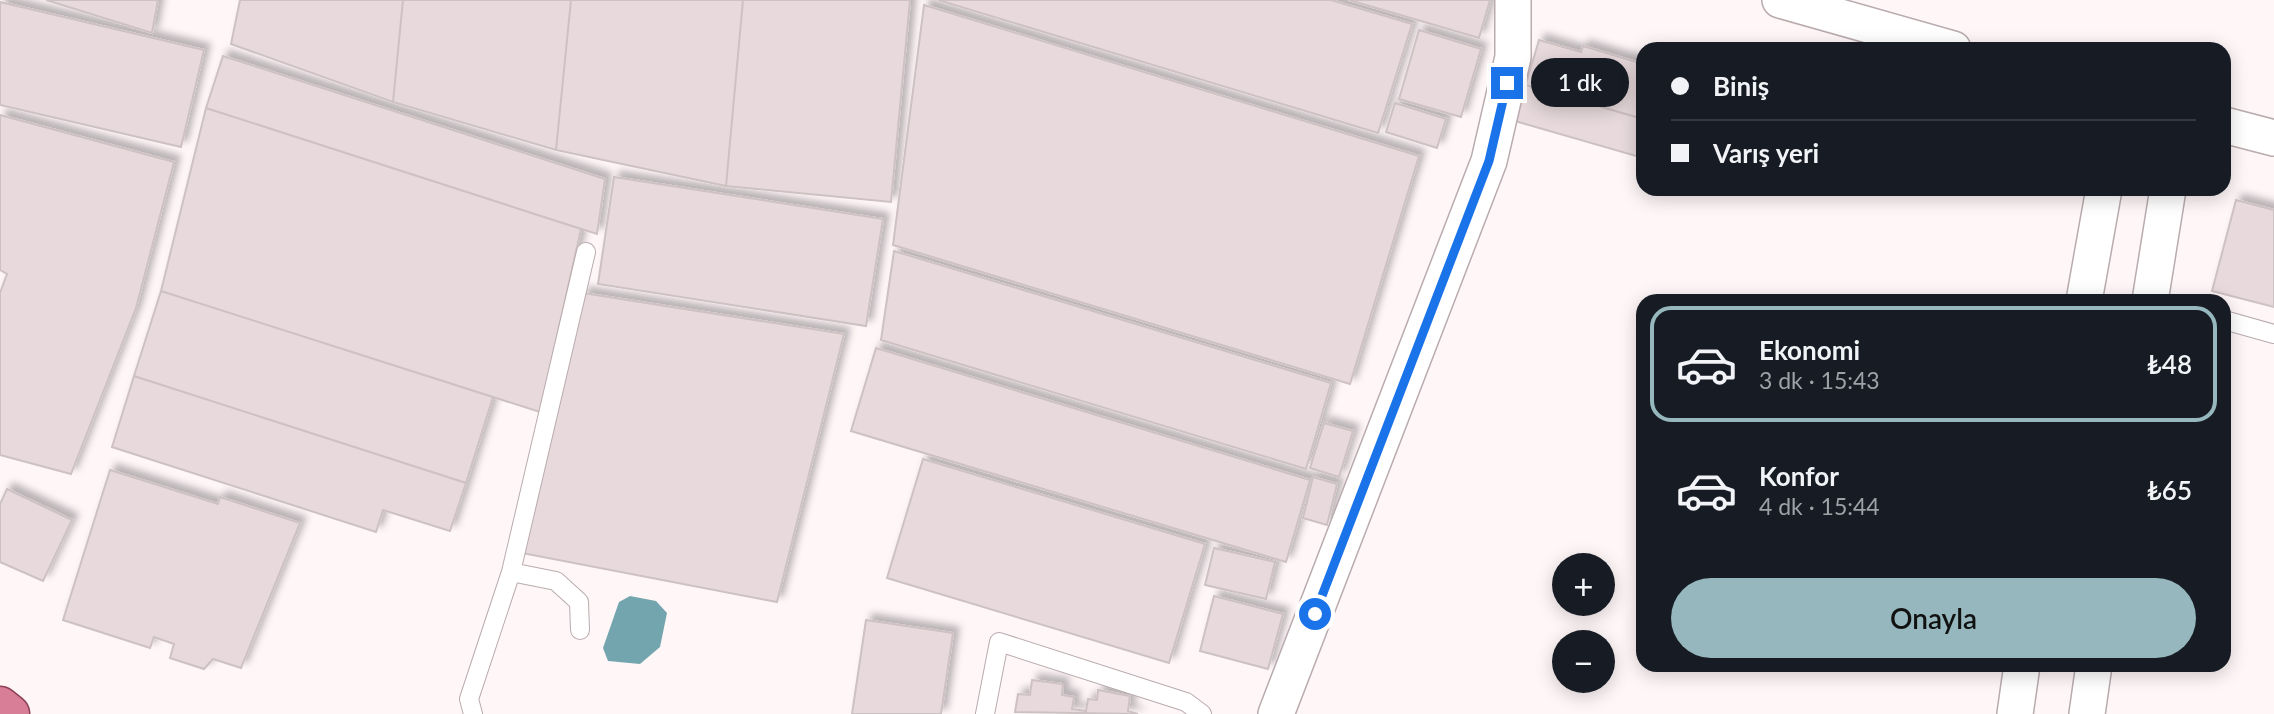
<!DOCTYPE html>
<html lang="tr">
<head>
<meta charset="utf-8">
<style>
  body { margin:0; font-family:Lato,sans-serif; background:#20242c; color:#f1f3f6; height:100vh; display:flex; flex-direction:column; font-size:26px; white-space:nowrap }
  * { box-sizing:border-box; margin:0 }
  p { font-size:23px; color:#9ea1a6 }
  .icon { flex:none; width:38px; height:38px; fill:none; stroke:currentColor; stroke-width:2; stroke-linecap:round; stroke-linejoin:round }
  .map { position:relative; flex:1; overflow:hidden }
  .details { position:absolute; left:1636px; top:294px; width:595px; height:378px; display:flex; flex-direction:column; background:#171b24; border-radius:21px; box-shadow:0 4px 18px #0003 }
  .details>* { flex:none }
  .banner { position:absolute; left:1636px; top:42px; width:595px; height:154px; border-radius:21px; box-shadow:0 4px 18px #0003; display:grid; align-content:center; height:154px; padding:0 35px; background:#171b24 }
  .buttons { position:absolute; left:1552px; top:553px; display:grid; gap:14px }
  .buttons a { display:grid; place-items:center; width:63px; height:63px; border-radius:50%; background:#171b24; box-shadow:0 4px 18px #0003; font-size:35px }
  .end { position:absolute; width:32px; height:32px; margin:-16px; border:9px solid #1a73e8; background:#fff; box-shadow:0 0 0 4px #fff }
  .from { border-radius:50% }
  .bubble { position:absolute; height:49px; border-radius:24px; background:#171b24; box-shadow:0 4px 18px #0003; font-size:23px; font-weight:600; line-height:49px; text-align:center }
  .banner b { display:flex; align-items:center; gap:24px; height:66px; font-size:26px }
  .banner b+b { border-top:2px solid #363941 }
  .banner i { width:18px; height:18px; background:#f1f3f6 }
  ul { padding:12px 0 0; list-style:none }
  li { display:flex; align-items:center; gap:21px; height:116px; margin:0 14px 10px; padding:0 21px; border:4px solid transparent; border-radius:21px }
  li div { flex:1 }
  li b { display:block; font-size:26px }
  li em { font-style:normal; font-weight:600 }
  li.on { border-color:#95b7bd }
  li>.icon { width:63px; height:63px; stroke-width:1.5 }
  .button { display:flex; gap:14px; margin-top:auto; padding:14px 35px }
  .button a { flex:1; height:80px; border-radius:42px; background:#95b7bd; color:#111; font-size:28px; font-weight:600; line-height:80px; text-align:center }
  .map>svg:first-child { display:block }
  .water { fill:#73a5ae }
  .building { fill:#e8dadc; stroke:#cec1c3; stroke-width:2; filter:url(#shadow) }
  .lines { fill:none; stroke-linecap:round; stroke-linejoin:round }
  .service-casing { stroke:#b9abae; stroke-width:20 }
  .minor-casing { stroke:#b9abae; stroke-width:38 }
  .trunk-casing { stroke:#8d4156; stroke-width:41 }
  .service { stroke:#fff; stroke-width:18 }
  .minor { stroke:#fff; stroke-width:35 }
  .trunk { stroke:#d87e97; stroke-width:38 }
  .route { stroke:#1a73e8; stroke-width:9 }
</style>
</head>
<body>
<div class="map">
<svg width="2274" height="714" viewBox="0 0 2274 714">
  <defs>
    <filter id="shadow"><feDropShadow dx="6" dy="-6" stdDeviation="3.5" flood-color="#0004"/></filter>
  </defs>
  <rect width="100%" height="100%" fill="#fff6f8"/>
  <path class="water" d="M630,596l26,5 11,12 -7,34 -20,17 -32,-3 -5,-13 16,-46z"/>
  <path class="building" d="M46,0h112l-6,33z
    M240,0h163l-10,102 -162,-58z
    M403,0h168l-15,150 -163,-48z
    M571,0h172l-17,186 -170,-36z
    M743,0h167l-19,202 -165,-16z
    M938,0h393l81,24 -34,109z
    M1349,0h141l-11,38z
    M0,2l204,48 -23,97 -181,-42z
    M924,5l495,151 -69,228 -457,-139z
    M1419,30l62,19 -20,68 -62,-18z
    M1539,40l42,12 2,-6 60,18v94l-128,-37z
    M223,56l382,123 -8,55 -391,-126z
    M1526,85l117,34v39l-128,-37z
    M1395,103l51,16 -9,29 -51,-16z
    M206,108l375,121 -41,183 -379,-121z
    M0,115l174,47 -38,146 -65,166 -71,-19v-162l7,-19 -7,-4z
    M614,177l269,42 -17,107 -268,-42z
    M2236,200l38,10v97l-62,-16z
    M894,251l437,132 -25,86 -425,-129z
    M161,291l332,106 -27,86 -332,-107z
    M583,293l261,41 -67,268 -255,-49z
    M876,348l434,132 -24,82 -435,-131z
    M134,376l332,107 -16,48 -67,-21 -7,22 -264,-85z
    M1324,423l29,8 -14,46 -29,-9z
    M923,459l282,85 -36,119 -282,-85z
    M110,470l108,34 2,-7 80,26 -59,145 -28,-9 -9,10 -34,-11 4,-14 -20,-7 -4,11 -87,-28z
    M1313,477l24,7 -10,41 -24,-7z
    M7,489l65,31 -29,61 -43,-19v-58z
    M1214,548l61,14 -9,37 -61,-14z
    M1214,596l69,18 -15,55 -68,-18z
    M866,620l87,13 -12,81h-89z
    M1032,680l31,4 -1,11 12,2 -2,12 14,2 2,-12 9,1 1,-10 32,6 -2,15 10,3 -123,-2 3,-18 12,1z"/>
  <g class="lines">
    <g class="service-casing">
      <path id="service" d="M2224,320l50,14
        M511,572l45,9 23,21 1,28
        M473,714l-4,-15 42,-127 75,-320
        M985,714l14,-72 187,60 16,12"/>
    </g>
    <g class="minor-casing">
      <path id="minor" d="M1780,0l173,49
        M2224,125l50,13
        M2084,301l20,-112
        M2150,301l18,-112
        M1276,714l213,-553 24,-104v-57
        M2015,714l7,-49
        M2087,714l7,-49"/>
    </g>
    <g class="trunk-casing">
      <path id="trunk" d="M0,706l10,8"/>
    </g>
    <use href="#service" class="service"/>
    <use href="#minor" class="minor"/>
    <use href="#trunk" class="trunk"/>
  </g>
  <g class="lines">
    <path class="route" d="M1315,614l174,-453 18,-78"/>
  </g>
</svg>
<div class="buttons">
<a>+</a>
<a>−</a>
</div>
<i class="end from" style="left:1315px;top:614px"></i>
<i class="end" style="left:1507px;top:83px"></i>
<div class="bubble" style="left:1531px;top:58px;width:98px">1 dk</div>
<div class="banner">
<b><i class="from"></i>Biniş</b>
<b><i></i>Varış yeri</b>
</div>
<section class="details">
<ul>
<li class="on"><svg class="icon" aria-label="car" viewBox="0 0 24 24"><path d="M5 17H2v-5l4-1 3-4h7l3 4 3 1v5h-3M9 17h6M6 11h13"/><circle cx="7" cy="17" r="2"/><circle cx="17" cy="17" r="2"/></svg><div><b>Ekonomi</b><p>3 dk · 15:43</p></div><em>₺48</em></li>
<li><svg class="icon" aria-label="car" viewBox="0 0 24 24"><path d="M5 17H2v-5l4-1 3-4h7l3 4 3 1v5h-3M9 17h6M6 11h13"/><circle cx="7" cy="17" r="2"/><circle cx="17" cy="17" r="2"/></svg><div><b>Konfor</b><p>4 dk · 15:44</p></div><em>₺65</em></li>
</ul>
<div class="button"><a>Onayla</a></div>
</section>
</div>
</body>
</html>
